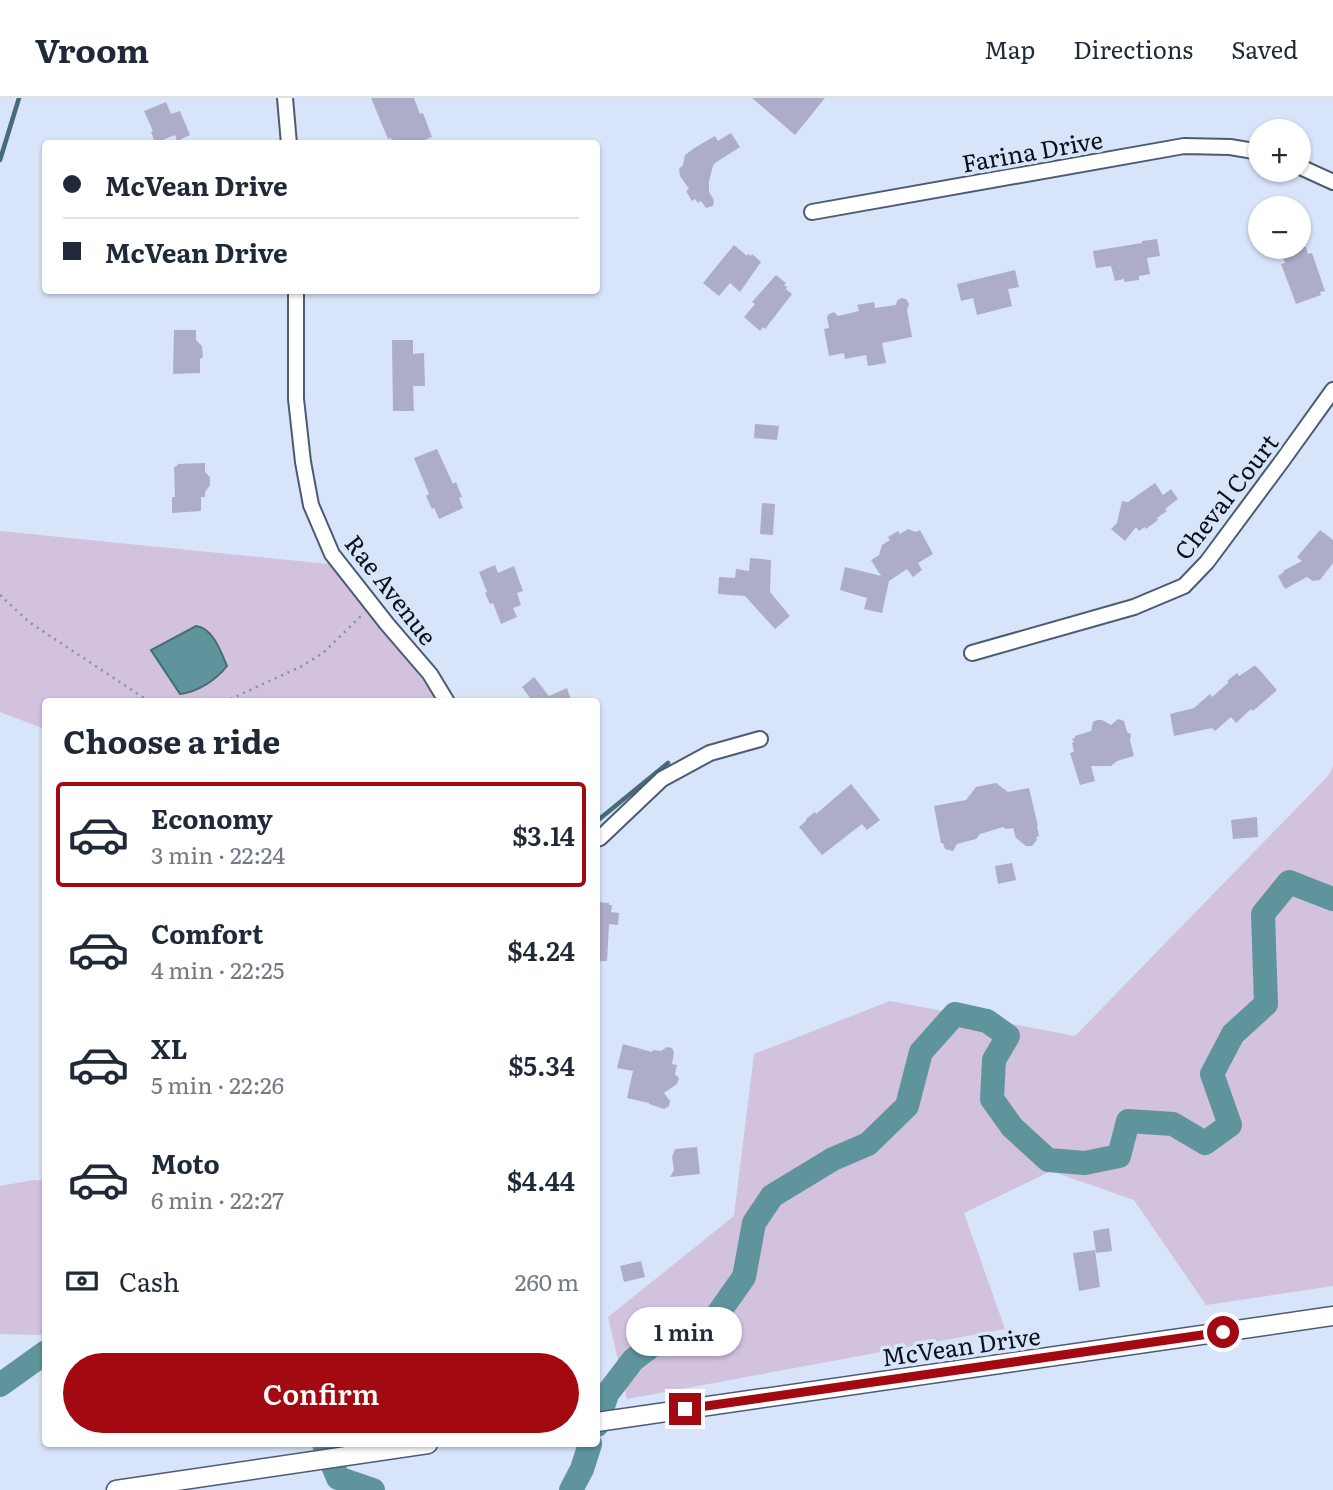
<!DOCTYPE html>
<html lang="en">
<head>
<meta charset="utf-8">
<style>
  body { margin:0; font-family:Literata,serif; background:#f2f2f3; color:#1f2937; height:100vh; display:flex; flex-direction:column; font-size:26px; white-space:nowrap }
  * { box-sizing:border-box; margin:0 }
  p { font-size:23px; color:#747a83 }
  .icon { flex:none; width:38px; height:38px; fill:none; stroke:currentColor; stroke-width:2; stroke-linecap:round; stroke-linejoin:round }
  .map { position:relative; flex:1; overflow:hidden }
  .side { position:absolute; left:42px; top:600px; width:558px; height:749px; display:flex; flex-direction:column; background:#fff; border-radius:7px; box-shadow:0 2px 5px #0004 }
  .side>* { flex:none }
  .hud { position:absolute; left:42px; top:42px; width:558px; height:154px; border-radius:7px; box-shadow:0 2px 5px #0004; display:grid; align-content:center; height:154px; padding:0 21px; background:#fff }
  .tools { position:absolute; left:1248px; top:21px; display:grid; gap:14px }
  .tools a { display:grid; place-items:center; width:63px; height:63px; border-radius:50%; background:#fff; box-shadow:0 2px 5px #0004; font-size:35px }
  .end { position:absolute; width:32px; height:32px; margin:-16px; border:9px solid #a20910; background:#fff; box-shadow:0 0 0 4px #fff }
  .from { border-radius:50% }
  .bubble { position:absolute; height:49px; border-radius:24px; background:#fff; box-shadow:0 2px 5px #0004; font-size:23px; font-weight:600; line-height:49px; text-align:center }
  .hud b { display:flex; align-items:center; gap:24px; height:66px; font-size:26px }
  .hud b+b { border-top:2px solid #e0e1e3 }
  .hud i { width:18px; height:18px; background:#1f2937 }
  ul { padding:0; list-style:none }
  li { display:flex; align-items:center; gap:21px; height:105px; margin:0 14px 10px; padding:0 7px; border:4px solid transparent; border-radius:7px }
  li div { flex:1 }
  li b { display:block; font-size:26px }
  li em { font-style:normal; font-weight:600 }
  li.active { border-color:#a20910 }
  li>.icon { width:63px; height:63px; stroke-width:1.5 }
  h2 { padding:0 21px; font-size:32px; line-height:84px }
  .pay { display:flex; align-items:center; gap:18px; height:77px; padding:0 21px; font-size:26px }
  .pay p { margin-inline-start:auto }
  .primary-button { display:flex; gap:14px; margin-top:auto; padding:14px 21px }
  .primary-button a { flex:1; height:80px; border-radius:42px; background:#a20910; color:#fff; font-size:28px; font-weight:600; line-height:80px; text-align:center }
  header { display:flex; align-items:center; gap:42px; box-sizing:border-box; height:98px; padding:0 35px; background:#fff; border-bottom:2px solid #e0e1e3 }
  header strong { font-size:33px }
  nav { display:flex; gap:38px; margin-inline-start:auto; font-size:24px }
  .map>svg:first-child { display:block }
  .green { fill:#d2c2de }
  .water { fill:#5f949d; stroke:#466c75; stroke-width:2 }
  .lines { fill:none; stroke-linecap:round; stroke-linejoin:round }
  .stream { stroke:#466c75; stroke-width:4.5 }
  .river { stroke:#5f949d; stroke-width:24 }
  .building { fill:#adadca }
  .minor-casing { stroke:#4d5b72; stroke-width:18 }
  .major-casing { stroke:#4d5b72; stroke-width:21 }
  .path { stroke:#8690a1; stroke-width:2.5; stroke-dasharray:2 5; stroke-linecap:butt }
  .minor { stroke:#fff; stroke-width:14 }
  .major { stroke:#fff; stroke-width:18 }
  .route { stroke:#a20910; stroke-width:9 }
  .labels { text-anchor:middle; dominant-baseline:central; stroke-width:7; stroke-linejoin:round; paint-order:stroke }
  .street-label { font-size:24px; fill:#0a0f18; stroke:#d7e4fa }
</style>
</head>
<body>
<header>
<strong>Vroom</strong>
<nav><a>Map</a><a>Directions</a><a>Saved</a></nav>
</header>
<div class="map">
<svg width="1333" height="1392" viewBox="0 0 1333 1392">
  <rect width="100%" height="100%" fill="#d7e4fa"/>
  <path class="green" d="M0,433l329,33 46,51 62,85 -7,2h-384l-1,27 -45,-17z
    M1333,668v520l-127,19 -72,-105 -83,-29 -87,42 41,116 -378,70 -19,-82 126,-101 20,-162 136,-53 185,35 253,-260z
    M34,1082l11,1v154l-45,-1v-148z"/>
  <path class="water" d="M196,528c17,2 25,26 31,40 -11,14 -29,26 -47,28l-29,-44z"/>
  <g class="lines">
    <path class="stream" d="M0,62l19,-62
      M597,723l71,-58"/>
    <path class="river" d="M0,1287l46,-33
      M597,1327l10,-31 26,-34 33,-25 49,-17 29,-41 10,-54 18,-27 61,-37 35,-15 39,-38 14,-54 34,-38 32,7 21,15 -14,24 -2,39 20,28 36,33 37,3 34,-7 9,-35 45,3 32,19 25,-18 -18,-51 21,-40 33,-30 -3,-90 26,-32 44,17
      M324,1346l14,34 35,12
      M571,1392l11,-21 8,-25"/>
  </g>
  <path class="building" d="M371,0h43l6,16 3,-1 9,24 -7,3 1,4h-33l-2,-6 -3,1z
    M752,0h73l-30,37z
    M166,4l5,12 9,-3 10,24 -13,6 -2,-6 -20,8 -4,-11 2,-1 -9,-20z
    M731,35l9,14 -25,16 -2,3 -4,15v11l5,8 -1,6 -7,2 -5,-7 -3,2 -3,-4 -3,2 -6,-10 3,-2 -9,-13 -1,-7 4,-4 2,-10 11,-8 19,-11 3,5z
    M1157,141l3,17 -13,2 3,16 -11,2v4l-15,2v-3l-9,2 -4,-15 -15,2 -3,-17 49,-8v-2z
    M734,147l13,11 1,-2 3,2 1,-2 9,8 -21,30 -10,-9 -11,13 -16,-13z
    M1279,149h27l2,7 4,-1 13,38 -5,1 1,3 -25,9 -15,-40 4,-1z
    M1015,172l4,17 -11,2 4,17 -35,9 -4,-17 -12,3 -4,-17z
    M776,177l10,8 -2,2 3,2 -1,2 6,5 -27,35 -2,-2 -3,4 -16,-14 11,-13 -3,-2z
    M901,200l5,1 3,5 -2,6 5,27 -30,6 4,20 -18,3 -2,-11 -21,4 -1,-6 -15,3 -5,-27 5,-1 -2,-11 2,-3 5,-2 4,4 21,-5 -2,-6 17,-3 1,6 21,-3 1,-4z
    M174,232h22v10l6,6 1,11 -3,2v14l-27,1z
    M392,242h21v14l11,-1 1,33h-12l1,25h-21z
    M755,326l24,2 -2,14 -23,-2z
    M437,351l16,35 3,-2 6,15 -3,1 4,10 -24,11 -5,-11 -2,1 -6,-13 3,-2 -15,-36z
    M205,365v9l5,5v8l-5,7v5h-4v14l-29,2v-16h3l-1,-30 3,-1 1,-2z
    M1155,385l8,12 8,-6 7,10 -13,10 2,2 -10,7 1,2 -12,9 -1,-2 -6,4 -3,-4 -11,14 -14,-12 6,-6 5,-22 6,1z
    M762,405l13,1 -2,31 -13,-1z
    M908,431l8,3 4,-2 13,24 -15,9 4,7 -9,7 -6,-8 -18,12 -7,32 -18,-4 3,-11 -27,-8 5,-23 36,9 -10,-16 8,-5 3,-10 8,-5 -2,-3 10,-6 2,3z
    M1320,432l13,10v23l-13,17 -7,1 -6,-4 -22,12 -7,-13 6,-4 -1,-1 19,-10 -5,-4z
    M750,460l21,2 -1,32 20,24 -15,13 -30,-33 -27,-2 1,-17 16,1 1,-9 13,2z
    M495,467l3,8 16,-7 9,25 -6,2 4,12 -8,3 4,9 -16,7 -8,-21 -3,1 -5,-11 2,-1 -8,-20z
    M1254,568h2l21,24 -24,21 -2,-2 -15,14 -5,-6 -16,14 -3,-3 -38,8 -4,-22 24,-6 16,-14 2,3 17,-15 -2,-1 10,-8 2,3z
    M534,579l15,19 18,-8 5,14h-39l-11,-15z
    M1118,621l6,2 3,11 4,2 -1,6 4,16 -17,5 -6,5h-20l4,15 -15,4 -10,-32 4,-1 -2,-9 2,-1 -2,-3 3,-1v-2l16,-5 2,-9 4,-2h5l9,5z
    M996,685l12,9 21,-4 9,38h-1l2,10 -3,1 1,3 -5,6h-6l-10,-8 -3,-10 -7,1 -3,-2 -23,7 -4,5 -19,5 -4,7 -8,-2 -2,-6h-2l-7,-37 32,-6 10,-13z
    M851,686l29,36 -13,10 -5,-6 -40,31 -23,-28 7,-6v-2l9,-7 1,2z
    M1257,719l1,20 -25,2 -2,-19z
    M1012,765l4,17 -18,4 -3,-18z
    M597,804l12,1v2h3l-1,7 8,1 -1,12 -9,-1 -2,37h-10z
    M623,946l29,8 1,-2 8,1 6,-4 5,1 2,4 -2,12 5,1 -2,9 4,4 -2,6 -13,9 6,8 -1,5 -5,3 -15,-5v-1l-22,-5 6,-27 -16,-3z
    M697,1049l3,27 -30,3 4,-7 -2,-13 3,-8z
    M1109,1130l3,23 -16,2 -3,-22z
    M1095,1152l5,37 -21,4 -6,-38z
    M641,1163l4,16 -21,5 -4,-16z"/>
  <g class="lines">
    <g class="minor-casing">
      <path id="minor" d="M285,0l4,46
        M1298,68l35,16
        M812,114l372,-66 46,1 30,5
        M296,192v109l7,63 8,43 21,49 55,70 43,50 17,28
        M972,555l162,-46 50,-21 23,-24 75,-101 51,-71
        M597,741l3,-1 62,-59 48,-26 50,-14"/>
    </g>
    <g class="major-casing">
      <path id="major" d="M597,1324l736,-106
        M116,1392l312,-46"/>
    </g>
    <path class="path" d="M0,497l29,27 121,80
      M224,604l78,-36 21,-13 39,-38"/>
    <use href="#minor" class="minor"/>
    <use href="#major" class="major"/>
  </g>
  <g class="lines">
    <path class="route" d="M685,1311l538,-77"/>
  </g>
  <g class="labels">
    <g class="street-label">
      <text transform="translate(1032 52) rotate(-10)">Farina Drive</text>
      <text transform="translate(1225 398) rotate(-52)">Cheval Court</text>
      <text transform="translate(392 491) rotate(52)">Rae Avenue</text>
      <text transform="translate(961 1247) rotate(-8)">McVean Drive</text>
    </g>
  </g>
</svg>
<div class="tools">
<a>+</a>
<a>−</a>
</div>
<i class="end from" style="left:1223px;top:1234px"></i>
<i class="end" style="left:685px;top:1311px"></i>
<div class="bubble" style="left:626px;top:1209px;width:116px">1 min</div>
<div class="hud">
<b><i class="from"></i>McVean Drive</b>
<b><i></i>McVean Drive</b>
</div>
<section class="side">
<h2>Choose a ride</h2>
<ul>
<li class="active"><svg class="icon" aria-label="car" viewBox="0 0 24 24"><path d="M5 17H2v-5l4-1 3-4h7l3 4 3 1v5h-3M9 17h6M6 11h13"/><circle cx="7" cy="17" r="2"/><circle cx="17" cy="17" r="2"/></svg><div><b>Economy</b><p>3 min · 22:24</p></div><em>$3.14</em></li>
<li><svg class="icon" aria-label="car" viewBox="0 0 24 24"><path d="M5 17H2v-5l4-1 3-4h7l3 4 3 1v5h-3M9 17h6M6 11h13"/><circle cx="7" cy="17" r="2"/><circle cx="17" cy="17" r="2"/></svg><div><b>Comfort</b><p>4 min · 22:25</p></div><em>$4.24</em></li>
<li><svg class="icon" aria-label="car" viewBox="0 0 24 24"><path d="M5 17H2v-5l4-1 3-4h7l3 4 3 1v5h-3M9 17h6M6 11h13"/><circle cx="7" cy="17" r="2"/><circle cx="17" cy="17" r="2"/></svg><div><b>XL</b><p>5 min · 22:26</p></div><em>$5.34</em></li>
<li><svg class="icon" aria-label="car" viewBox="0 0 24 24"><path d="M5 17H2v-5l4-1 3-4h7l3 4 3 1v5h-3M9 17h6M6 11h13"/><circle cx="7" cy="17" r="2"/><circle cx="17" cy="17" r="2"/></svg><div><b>Moto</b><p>6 min · 22:27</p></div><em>$4.44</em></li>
</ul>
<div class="pay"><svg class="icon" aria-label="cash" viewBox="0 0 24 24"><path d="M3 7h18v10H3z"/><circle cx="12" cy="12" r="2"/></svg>Cash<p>260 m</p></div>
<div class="primary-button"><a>Confirm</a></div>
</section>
</div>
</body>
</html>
